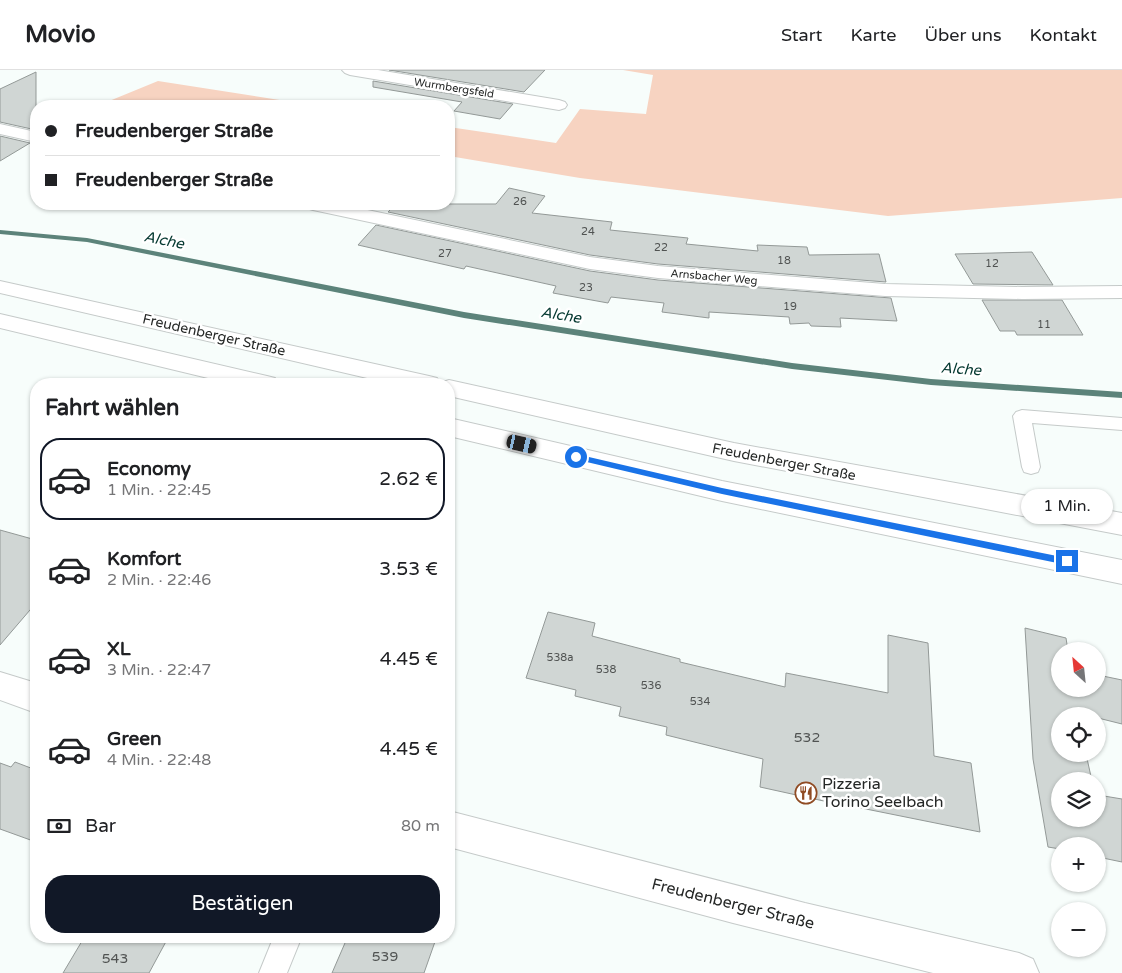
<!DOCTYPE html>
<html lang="de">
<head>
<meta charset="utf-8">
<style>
  body { margin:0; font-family:"Varela Round",sans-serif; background:#f2f2f2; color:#202124; height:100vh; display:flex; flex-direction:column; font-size:19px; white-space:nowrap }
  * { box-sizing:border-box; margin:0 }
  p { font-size:16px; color:#757577 }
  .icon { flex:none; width:28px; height:28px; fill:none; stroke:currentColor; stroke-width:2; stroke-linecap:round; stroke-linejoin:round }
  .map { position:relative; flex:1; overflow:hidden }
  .sheet { position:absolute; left:30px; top:308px; width:425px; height:565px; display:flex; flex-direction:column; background:#fff; border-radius:20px; box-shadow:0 1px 4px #0004 }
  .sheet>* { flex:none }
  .guide { position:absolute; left:30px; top:30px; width:425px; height:110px; border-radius:20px; box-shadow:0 1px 4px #0004; display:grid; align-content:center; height:110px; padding:0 15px; background:#fff }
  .needle { width:32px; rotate:333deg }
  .controls { position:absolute; left:1051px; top:572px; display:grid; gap:10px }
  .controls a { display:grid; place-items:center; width:55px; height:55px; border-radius:50%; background:#fff; box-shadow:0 1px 4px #0004; font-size:25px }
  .end { position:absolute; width:22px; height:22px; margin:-11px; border:6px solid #1a73e8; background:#fff; box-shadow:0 0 0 2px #fff }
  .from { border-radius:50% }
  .bubble { position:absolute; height:35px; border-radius:18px; background:#fff; box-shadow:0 1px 4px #0004; font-size:16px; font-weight:600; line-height:35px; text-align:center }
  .car { position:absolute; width:15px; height:30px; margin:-15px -8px; border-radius:6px; box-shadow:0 0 4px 1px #0007; background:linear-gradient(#222 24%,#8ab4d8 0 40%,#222 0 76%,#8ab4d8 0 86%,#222 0) }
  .guide b { display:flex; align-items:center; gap:18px; height:48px; font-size:19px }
  .guide b+b { border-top:1px solid #e0e0e0 }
  .guide i { width:12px; height:12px; background:#202124 }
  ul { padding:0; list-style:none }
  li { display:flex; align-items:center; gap:15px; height:82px; margin:0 10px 8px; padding:0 5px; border:2px solid transparent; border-radius:20px }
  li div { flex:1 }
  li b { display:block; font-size:19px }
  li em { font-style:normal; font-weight:600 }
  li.selected { border-color:#111827 }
  li>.icon { width:45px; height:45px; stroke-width:1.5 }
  h2 { padding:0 15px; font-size:22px; line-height:60px }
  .pay { display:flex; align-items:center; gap:12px; height:55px; padding:0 15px; font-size:19px }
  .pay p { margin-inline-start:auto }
  .button { display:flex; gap:10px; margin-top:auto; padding:10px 15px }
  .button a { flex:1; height:58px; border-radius:20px; background:#111827; color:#fff; font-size:20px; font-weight:600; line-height:58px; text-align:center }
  header { display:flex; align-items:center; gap:30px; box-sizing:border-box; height:70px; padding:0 25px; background:#fff; border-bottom:1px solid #e0e0e0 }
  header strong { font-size:24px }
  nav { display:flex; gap:28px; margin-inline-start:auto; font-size:18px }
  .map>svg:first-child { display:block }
  .green { fill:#f7d3c1 }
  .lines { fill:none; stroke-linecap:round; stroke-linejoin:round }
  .stream { fill:#5c837a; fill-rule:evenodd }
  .building { fill:#d0d6d4; stroke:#939997 }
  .lane-casing { stroke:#c5cac9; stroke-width:2 }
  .street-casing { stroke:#c5cac9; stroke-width:2 }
  .secondary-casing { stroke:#c5cac9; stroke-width:2 }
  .lane { fill:#fff; fill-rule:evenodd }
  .street { fill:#fff; fill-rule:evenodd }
  .secondary { fill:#fff; fill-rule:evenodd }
  .route { fill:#1a73e8 }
  .labels { text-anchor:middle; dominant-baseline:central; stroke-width:5; stroke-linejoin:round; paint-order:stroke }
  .far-street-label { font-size:11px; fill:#252726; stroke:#fff }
  .number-label { font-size:11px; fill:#505352 }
  .street-label { font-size:14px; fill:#252726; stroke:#fff }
  .near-number-label { font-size:14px; fill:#505352 }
  .water-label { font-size:15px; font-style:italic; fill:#053931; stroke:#fff }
  .near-poi-label { font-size:16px; fill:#252726; stroke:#fff; text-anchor:start }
  .near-street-label { font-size:16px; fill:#252726; stroke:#fff }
</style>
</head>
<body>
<header>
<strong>Movio</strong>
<nav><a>Start</a><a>Karte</a><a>Über uns</a><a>Kontakt</a></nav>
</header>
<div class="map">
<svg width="1122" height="903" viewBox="0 0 1122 903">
  <rect width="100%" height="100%" fill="#f7fdfb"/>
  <path class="green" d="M623,0h499v128l-234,18 -308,-38 -131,-22v-29l107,16 24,-34 66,5 7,-39z
    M158,11l160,25h-221z"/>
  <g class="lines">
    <path class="stream" d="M0,160l87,8 377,74 328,51 139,16 191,13v6l-191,-13 -139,-16 -328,-51 -377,-76 -87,-8z"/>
  </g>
  <path class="building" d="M389,0h156l-21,22z
    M36,2v58l-36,-8v-33z
    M373,11l140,23 -13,15 -46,-8 8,-9 -89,-15z
    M0,66l30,7 -30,18z
    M509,118l36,8 -13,17 80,9 -2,8 78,8 -2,6 72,7 -1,-6 50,2 2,8 70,-1 7,28 -228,-18 -68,-9 -202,-43 8,-8h100z
    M376,155l214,46 68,9 233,18 6,23 -57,-3 1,9 -30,-1 -2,-3 -19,1 -1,-7 -80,-5v6l-47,-6 2,-9 -53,-6 -3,6 -55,-10 3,-7 -90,-20 -2,3 -106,-24z
    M1032,182l21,33 -80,-1 -18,-30z
    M982,230h80l21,35h-66l-2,-4h-15z
    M0,460l36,10v63l-36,42z
    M548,542l47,11 -3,13 88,23v3l105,25 1,-14 102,20v-58l40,8 6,113 37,7 9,69 -129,-26v1l-91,-20 3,-28 -97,-24 1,-8 -48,-11 2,-9 -46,-11 1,-6 -50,-12z
    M1025,558l41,10 2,13h-8v38h38v-14l24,5v44l-24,-6v-2l-21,-3 1,3h-18v38h26l6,27h-32v38h38v-24l24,4v63l-24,-5v-11h-38v3l-12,-2 -15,-88z
    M15,692l21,8v72l-36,-13v-66l11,4z
    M85,866h84l-20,37h-86z
    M348,866h89l-13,37h-92z"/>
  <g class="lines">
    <g class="lane-casing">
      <path id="lane" d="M1022,340l100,8v12l-90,-7 8,44 -2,5 -7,2 -7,-2 -2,-5 -9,-51 3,-4z
        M274,866h28l-15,37h-28z"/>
    </g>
    <g class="street-casing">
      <path id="street" d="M342,0h36l181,30 6,2 2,3 -2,3 -6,2 -209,-35 -5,-2z
        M0,54l36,8v10l-36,-8z
        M304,134h35l251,53 68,9 227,18 137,3 100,-1v12l-100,1 -137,-3 -227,-18 -68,-9 -277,-59 -7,-2z
        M0,602l36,11v30l-36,-13z
        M449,741l356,92 214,50 14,6 6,14h-106l-200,-50 -284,-76z"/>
    </g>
    <g class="secondary-casing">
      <path id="secondary" d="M0,211l429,95 8,2 3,5 9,-3 285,63 388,70v22l-388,-74 -285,-65v-12h-56l-393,-91z
        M0,244l267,62 8,2 4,6h-46l-233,-56z
        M449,348l273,63 400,79v24l-400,-83 -273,-65z"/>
    </g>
    <use href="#lane" class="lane"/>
    <use href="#street" class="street"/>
    <use href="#secondary" class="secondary"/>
  </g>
  <path class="route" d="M576,384l146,34 345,70 4,3 -4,4 -345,-71 -148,-35v-4z"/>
  <defs>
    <g id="restaurant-ring" transform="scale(1.125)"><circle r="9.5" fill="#fff" stroke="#904b23" stroke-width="1.5"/><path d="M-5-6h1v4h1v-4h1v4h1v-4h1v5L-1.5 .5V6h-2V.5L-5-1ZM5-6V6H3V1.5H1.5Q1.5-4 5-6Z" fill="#904b23"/></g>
  </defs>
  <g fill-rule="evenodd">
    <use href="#restaurant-ring" x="806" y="723"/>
  </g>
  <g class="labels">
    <g class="far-street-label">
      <text transform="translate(454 18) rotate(9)">Wurmbergsfeld</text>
      <text transform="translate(714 207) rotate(5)">Arnsbacher Weg</text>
    </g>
    <g class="number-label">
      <text x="520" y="131">26</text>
      <text x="588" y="161">24</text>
      <text x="661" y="177">22</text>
      <text x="445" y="183">27</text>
      <text x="784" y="190">18</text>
      <text x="992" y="193">12</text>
      <text x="586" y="217">23</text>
      <text x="790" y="236">19</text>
      <text x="1044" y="254">11</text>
      <text x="560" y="587">538a</text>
      <text x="606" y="599">538</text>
      <text x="651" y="615">536</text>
      <text x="700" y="631">534</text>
    </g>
    <g class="street-label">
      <text transform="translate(214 265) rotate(13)">Freudenberger Straße</text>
      <text transform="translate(784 392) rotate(11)">Freudenberger Straße</text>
    </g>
    <g class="near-number-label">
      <text x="807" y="667">532</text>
      <text x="385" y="886">539</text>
      <text x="115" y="888">543</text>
    </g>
    <g class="water-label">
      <text transform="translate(164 170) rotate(11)">Alche</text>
      <text transform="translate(561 245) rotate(9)">Alche</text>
      <text transform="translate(961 299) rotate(4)">Alche</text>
    </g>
    <g class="near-poi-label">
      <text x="822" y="714">Pizzeria<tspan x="822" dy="18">Torino Seelbach</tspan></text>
    </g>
    <g class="near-street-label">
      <text transform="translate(733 834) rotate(14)">Freudenberger Straße</text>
    </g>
  </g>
</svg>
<div class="controls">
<a><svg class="needle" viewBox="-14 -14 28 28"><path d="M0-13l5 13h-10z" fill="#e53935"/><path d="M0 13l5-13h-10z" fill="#757577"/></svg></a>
<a><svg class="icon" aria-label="locate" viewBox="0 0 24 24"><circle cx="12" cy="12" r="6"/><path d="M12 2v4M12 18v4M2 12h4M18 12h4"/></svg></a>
<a><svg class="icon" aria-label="layers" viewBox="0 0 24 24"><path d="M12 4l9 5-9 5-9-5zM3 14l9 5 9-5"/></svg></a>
<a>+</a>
<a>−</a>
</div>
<i class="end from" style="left:576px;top:387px"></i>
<i class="end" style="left:1067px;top:491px"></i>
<div class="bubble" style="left:1021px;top:419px;width:92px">1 Min.</div>
<i class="car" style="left:522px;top:374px;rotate:103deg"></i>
<div class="guide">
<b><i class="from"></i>Freudenberger Straße</b>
<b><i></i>Freudenberger Straße</b>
</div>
<section class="sheet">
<h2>Fahrt wählen</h2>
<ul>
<li class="selected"><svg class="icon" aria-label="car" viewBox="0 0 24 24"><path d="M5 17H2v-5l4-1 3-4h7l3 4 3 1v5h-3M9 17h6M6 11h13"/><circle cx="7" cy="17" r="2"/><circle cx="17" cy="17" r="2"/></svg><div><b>Economy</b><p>1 Min. · 22:45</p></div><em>2.62 €</em></li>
<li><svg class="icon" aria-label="car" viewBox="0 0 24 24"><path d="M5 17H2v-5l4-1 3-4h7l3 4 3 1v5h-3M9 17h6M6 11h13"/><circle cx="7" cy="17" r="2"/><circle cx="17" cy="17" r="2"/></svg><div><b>Komfort</b><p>2 Min. · 22:46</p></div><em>3.53 €</em></li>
<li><svg class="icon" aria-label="car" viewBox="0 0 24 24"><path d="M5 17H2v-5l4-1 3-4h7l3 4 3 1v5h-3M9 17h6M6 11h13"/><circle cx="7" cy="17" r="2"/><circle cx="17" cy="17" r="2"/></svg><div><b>XL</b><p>3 Min. · 22:47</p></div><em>4.45 €</em></li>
<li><svg class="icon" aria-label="car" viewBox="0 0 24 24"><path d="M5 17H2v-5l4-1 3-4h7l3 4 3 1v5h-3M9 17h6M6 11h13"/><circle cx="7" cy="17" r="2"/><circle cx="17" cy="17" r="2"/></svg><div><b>Green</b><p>4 Min. · 22:48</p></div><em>4.45 €</em></li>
</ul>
<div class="pay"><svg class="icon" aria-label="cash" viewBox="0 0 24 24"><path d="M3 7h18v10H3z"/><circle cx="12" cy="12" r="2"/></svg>Bar<p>80 m</p></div>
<div class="button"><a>Bestätigen</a></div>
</section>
</div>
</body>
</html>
